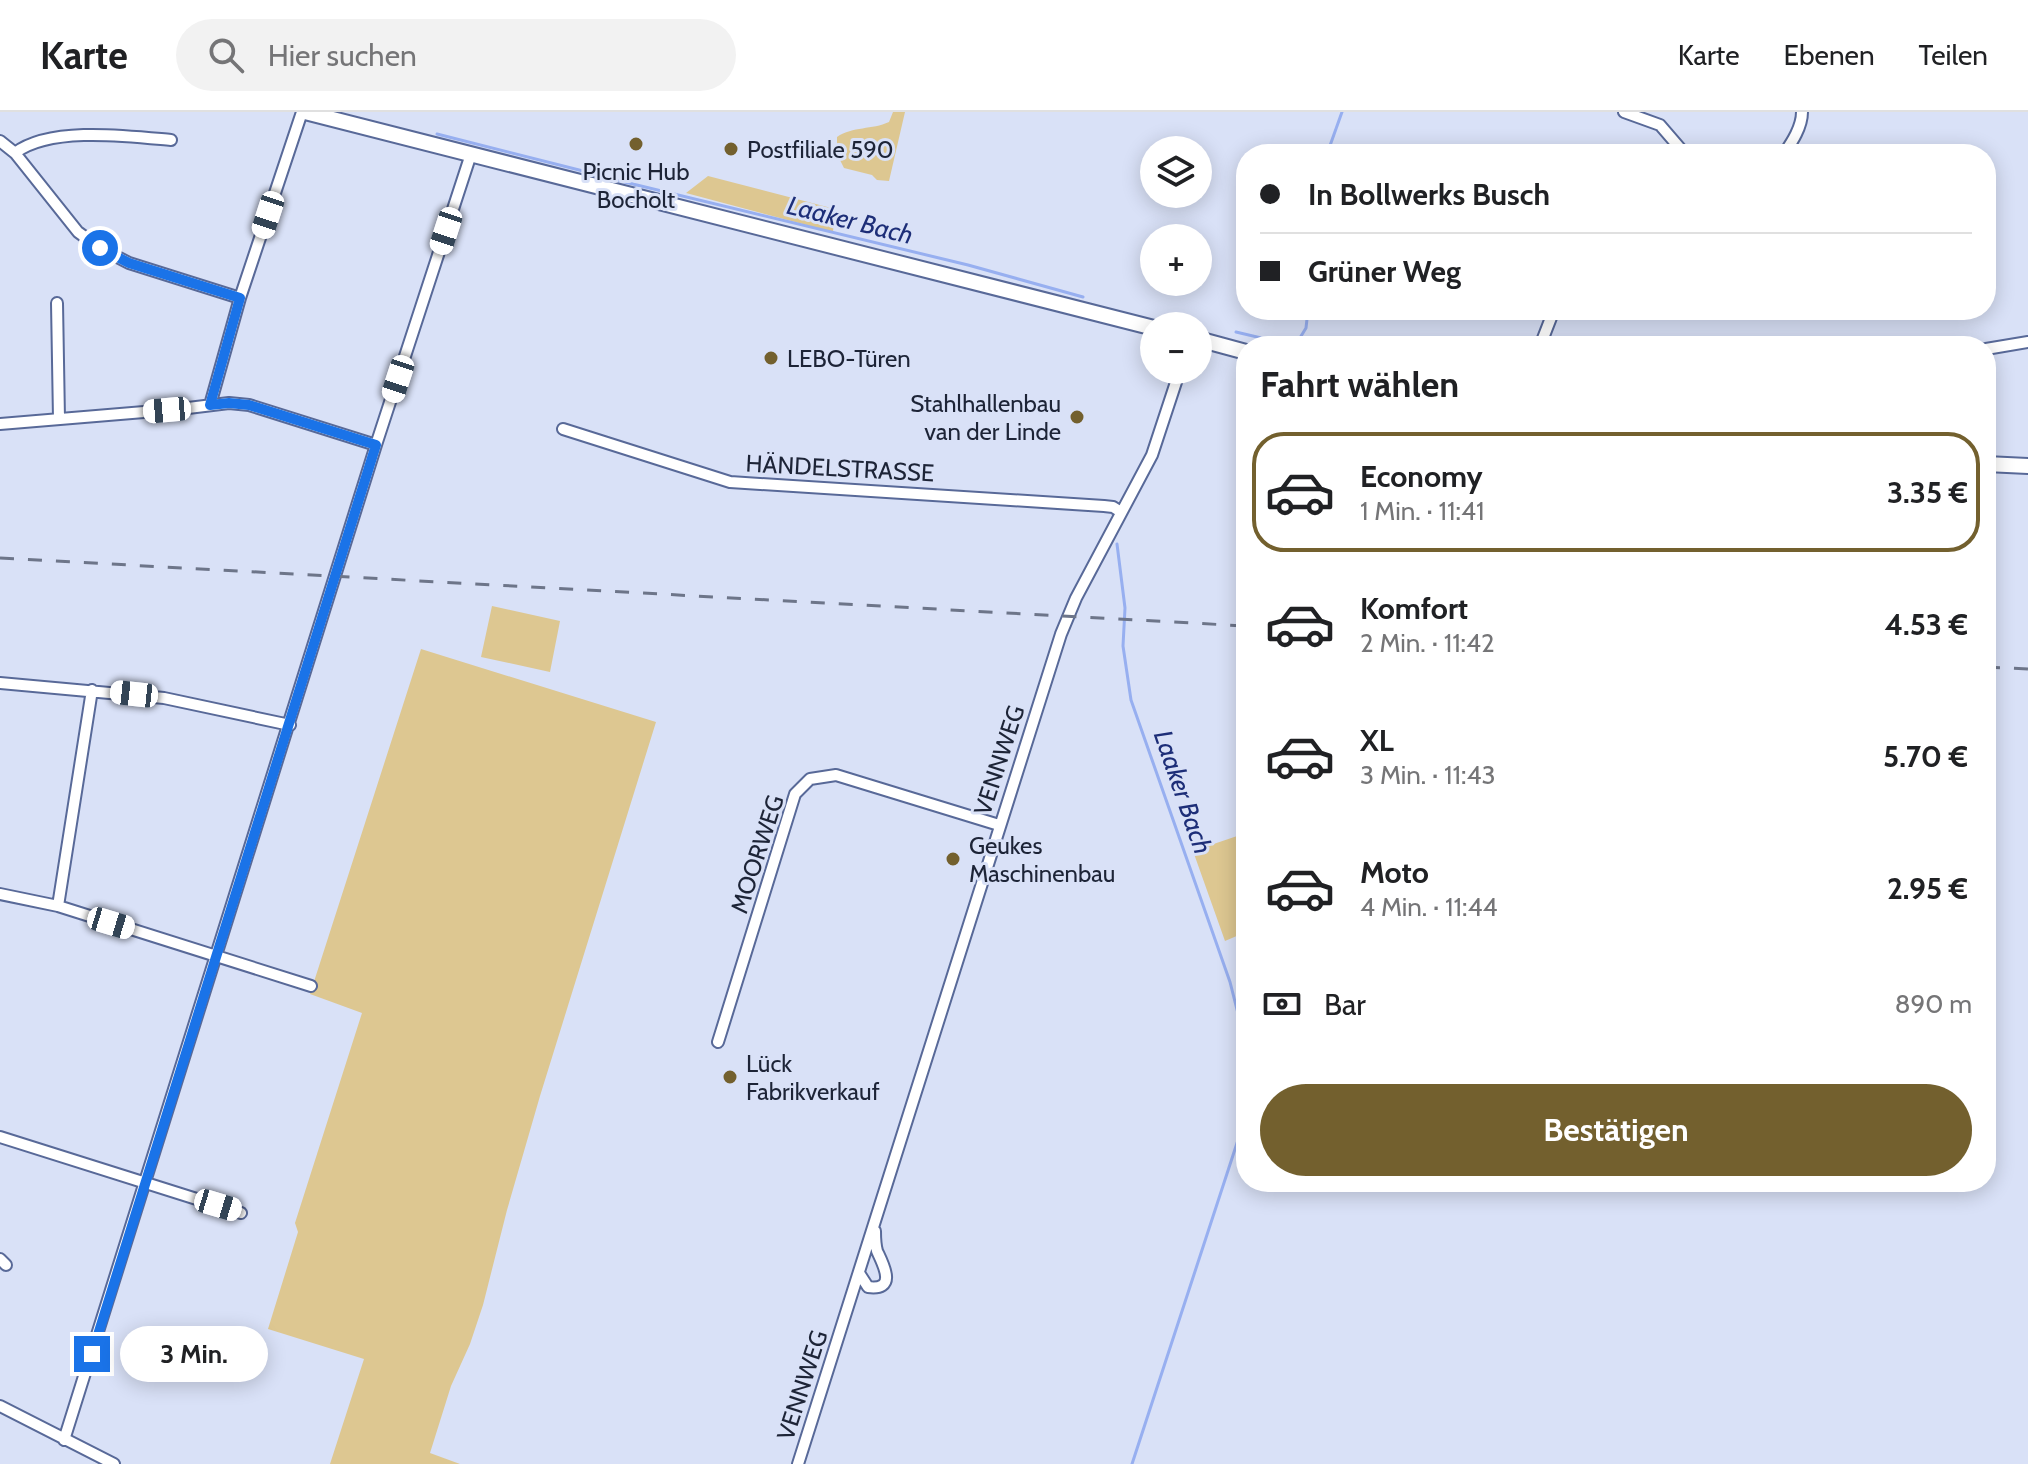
<!DOCTYPE html>
<html lang="de">
<head>
<meta charset="utf-8">
<style>
  body { margin:0; font-family:Cabin,sans-serif; background:#f2f2f2; color:#202124; height:100vh; display:flex; flex-direction:column; font-size:30px; white-space:nowrap }
  * { box-sizing:border-box; margin:0 }
  p { font-size:26px; color:#757577 }
  .icon { flex:none; width:44px; height:44px; fill:none; stroke:currentColor; stroke-width:2; stroke-linecap:round; stroke-linejoin:round }
  .map { position:relative; flex:1; overflow:hidden }
  .details { position:absolute; left:1236px; top:224px; width:760px; height:856px; display:flex; flex-direction:column; background:#fff; border-radius:32px; box-shadow:0 4px 20px #0003 }
  .details>* { flex:none }
  .banner { position:absolute; left:1236px; top:32px; width:760px; height:176px; border-radius:32px; box-shadow:0 4px 20px #0003; display:grid; align-content:center; height:176px; padding:0 24px; background:#fff }
  .fabs { position:absolute; left:1140px; top:24px; display:grid; gap:16px }
  .fabs a { display:grid; place-items:center; width:72px; height:72px; border-radius:50%; background:#fff; box-shadow:0 4px 20px #0003; font-size:40px }
  .end { position:absolute; width:36px; height:36px; margin:-18px; border:10px solid #1a73e8; background:#fff; box-shadow:0 0 0 4px #fff }
  .from { border-radius:50% }
  .bubble { position:absolute; height:56px; border-radius:28px; background:#fff; box-shadow:0 4px 20px #0003; font-size:26px; font-weight:700; line-height:56px; text-align:center }
  .car { position:absolute; width:24px; height:48px; margin:-24px -12px; border-radius:10px; box-shadow:0 0 6px 2px #0007; background:linear-gradient(#fff 24%,#345 0 40%,#fff 0 76%,#345 0 86%,#fff 0) }
  .banner b { display:flex; align-items:center; gap:28px; height:76px; font-size:30px }
  .banner b+b { border-top:2px solid #e0e0e0 }
  .banner i { width:20px; height:20px; background:#202124 }
  ul { padding:0; list-style:none }
  li { display:flex; align-items:center; gap:24px; height:120px; margin:0 16px 12px; padding:0 8px; border:4px solid transparent; border-radius:32px }
  li div { flex:1 }
  li b { display:block; font-size:30px }
  li em { font-style:normal; font-weight:700 }
  li.current { border-color:#73602e }
  li>.icon { width:72px; height:72px; stroke-width:1.5 }
  h2 { padding:0 24px; font-size:36px; line-height:96px }
  .pay { display:flex; align-items:center; gap:20px; height:88px; padding:0 24px; font-size:30px }
  .pay p { margin-inline-start:auto }
  .cta { display:flex; gap:16px; margin-top:auto; padding:16px 24px }
  .cta a { flex:1; height:92px; border-radius:48px; background:#73602e; color:#fff; font-size:32px; font-weight:700; line-height:92px; text-align:center }
  header { display:flex; align-items:center; gap:48px; box-sizing:border-box; height:112px; padding:0 40px; background:#fff; border-bottom:2px solid #e0e0e0 }
  header strong { font-size:38px }
  nav { display:flex; gap:44px; margin-inline-start:auto; font-size:28px }
  .search { width:560px; height:72px; background:#f2f2f2; display:flex; align-items:center; gap:20px; box-sizing:border-box; padding:0 28px; border-radius:44px; color:#757577; font-size:30px }
  .map>svg:first-child { display:block }
  .green { fill:#ddc791 }
  .lines { fill:none; stroke-linecap:round; stroke-linejoin:round }
  .stream { stroke:#97aff0; stroke-width:3 }
  .street-casing { stroke:#586998; stroke-width:14 }
  .secondary-casing { stroke:#586998; stroke-width:18 }
  .street { stroke:#fff; stroke-width:10 }
  .secondary { stroke:#fff; stroke-width:14 }
  .rail { stroke:#6d7589; stroke-width:3; stroke-dasharray:14 14; stroke-linecap:butt }
  .route { stroke:#1a73e8; stroke-width:10 }
  .poi-dot { fill:#73602e; stroke:#d9e1f7; stroke-width:3 }
  .labels { text-anchor:middle; dominant-baseline:central; stroke-width:6; stroke-linejoin:round; paint-order:stroke }
  .poi-label { font-size:24px; fill:#1d2437; stroke:#d9e1f7; text-anchor:start }
  .street-label { font-size:24px; fill:#1d2437; stroke:#d9e1f7 }
  .water-label { font-size:26px; font-style:italic; fill:#1d2e78; stroke:#d9e1f7 }
</style>
</head>
<body>
<header>
<strong>Karte</strong>
<div class="search"><svg class="icon" aria-label="search" viewBox="0 0 24 24"><circle cx="10" cy="10" r="6"/><path d="M15 15l6 6"/></svg>Hier suchen</div>
<nav><a>Karte</a><a>Ebenen</a><a>Teilen</a></nav>
</header>
<div class="map">
<svg width="2028" height="1352" viewBox="0 0 2028 1352">
  <rect width="100%" height="100%" fill="#d9e1f7"/>
  <path class="green" d="M893,0h12l-16,69 -12,-1 -5,-5 -28,-7 -7,-14v-17c16,-11 35,-7 52,-15z
    M708,64l127,33 -2,23 -147,-39z
    M492,494l68,15 -10,51 -69,-15z
    M421,537l235,73 -116,374 -33,114 -24,95 -13,39 -19,42 -21,67 30,11h-130l34,-105 -96,-30 30,-97 -3,-9 67,-210 -52,-19z
    M1246,721v99l-21,9 -32,-90z"/>
  <g class="lines">
    <path class="stream" d="M437,22l154,39
      M1327,42l15,-42
      M608,66l360,87 115,32
      M1236,220l59,14 11,-18 2,-18
      M1117,432l8,64 -2,38 8,54 99,282 16,63
      M1132,1352l106,-324 8,-37"/>
    <g class="street-casing">
      <path id="street" d="M1624,0l36,13 25,29
        M171,28c-43,-4 -121,-14 -156,13l63,79 22,16 29,15 111,35
        M0,29l15,12
        M1784,42c8,-12 18,-27 18,-42
        M57,191l2,116
        M1540,234l14,-36
        M1986,237l42,-7
        M210,293l30,-107 62,-186
        M0,312l180,-15 49,-6 20,2 127,40
        M563,317l167,53 374,24 9,1 8,5
        M0,571l164,15 126,27
        M0,782l58,12 253,80
        M58,794l34,-216
        M718,930l77,-248 15,-15 26,-4 163,50
        M0,1025l241,76
        M0,1147l6,6
        M859,1161l9,14c30,4 15,-23 9,-36 -2,-7 -2,-13 -2,-20
        M0,1294l114,58
        M64,1328l312,-995 95,-291
        M798,1352l263,-830 15,-36 76,-143 28,-85"/>
    </g>
    <g class="secondary-casing">
      <path id="secondary" d="M305,0l849,216
        M1198,227l48,13
        M1986,352l42,2"/>
    </g>
    <use href="#street" class="street"/>
    <use href="#secondary" class="secondary"/>
    <path class="rail" d="M0,446l1246,68
      M1986,555l42,2"/>
  </g>
  <g class="lines">
    <path class="route" d="M92,1242l284,-909 -127,-40 -20,-2 -19,2 30,-107 -111,-35 -29,-15"/>
  </g>
  <g class="poi-dot">
    <circle cx="636" cy="32" r="8"/>
    <circle cx="731" cy="37" r="8"/>
    <circle cx="771" cy="246" r="8"/>
    <circle cx="1077" cy="305" r="8"/>
    <circle cx="953" cy="747" r="8"/>
    <circle cx="730" cy="965" r="8"/>
  </g>
  <g class="labels">
    <g class="poi-label">
      <text x="747" y="37">Postfiliale 590</text>
      <text x="636" y="59" text-anchor="middle">Picnic Hub<tspan x="636" dy="28">Bocholt</tspan></text>
      <text x="787" y="246">LEBO-Türen</text>
      <text x="1061" y="291" text-anchor="end">Stahlhallenbau<tspan x="1061" dy="28">van der Linde</tspan></text>
      <text x="969" y="733">Geukes<tspan x="969" dy="28">Maschinenbau</tspan></text>
      <text x="746" y="951">Lück<tspan x="746" dy="28">Fabrikverkauf</tspan></text>
    </g>
    <g class="street-label">
      <text transform="translate(840 356) rotate(3)">HÄNDELSTRASSE</text>
      <text transform="translate(999 648) rotate(-72)">VENNWEG</text>
      <text transform="translate(757 742) rotate(-72)">MOORWEG</text>
      <text transform="translate(802 1273) rotate(-72)">VENNWEG</text>
    </g>
    <g class="water-label">
      <text transform="translate(850 108) rotate(14)">Laaker Bach</text>
      <text transform="translate(1183 680) rotate(71)">Laaker Bach</text>
    </g>
  </g>
</svg>
<div class="fabs">
<a><svg class="icon" aria-label="layers" viewBox="0 0 24 24"><path d="M12 4l9 5-9 5-9-5zM3 14l9 5 9-5"/></svg></a>
<a>+</a>
<a>−</a>
</div>
<i class="end from" style="left:100px;top:136px"></i>
<i class="end" style="left:92px;top:1242px"></i>
<div class="bubble" style="left:120px;top:1214px;width:148px">3 Min.</div>
<i class="car" style="left:268px;top:103px;rotate:198deg"></i>
<i class="car" style="left:446px;top:119px;rotate:198deg"></i>
<i class="car" style="left:398px;top:267px;rotate:198deg"></i>
<i class="car" style="left:167px;top:298px;rotate:265deg"></i>
<i class="car" style="left:134px;top:582px;rotate:276deg"></i>
<i class="car" style="left:111px;top:811px;rotate:107deg"></i>
<i class="car" style="left:218px;top:1093px;rotate:107deg"></i>
<div class="banner">
<b><i class="from"></i>In Bollwerks Busch</b>
<b><i></i>Grüner Weg</b>
</div>
<section class="details">
<h2>Fahrt wählen</h2>
<ul>
<li class="current"><svg class="icon" aria-label="car" viewBox="0 0 24 24"><path d="M5 17H2v-5l4-1 3-4h7l3 4 3 1v5h-3M9 17h6M6 11h13"/><circle cx="7" cy="17" r="2"/><circle cx="17" cy="17" r="2"/></svg><div><b>Economy</b><p>1 Min. · 11:41</p></div><em>3.35 €</em></li>
<li><svg class="icon" aria-label="car" viewBox="0 0 24 24"><path d="M5 17H2v-5l4-1 3-4h7l3 4 3 1v5h-3M9 17h6M6 11h13"/><circle cx="7" cy="17" r="2"/><circle cx="17" cy="17" r="2"/></svg><div><b>Komfort</b><p>2 Min. · 11:42</p></div><em>4.53 €</em></li>
<li><svg class="icon" aria-label="car" viewBox="0 0 24 24"><path d="M5 17H2v-5l4-1 3-4h7l3 4 3 1v5h-3M9 17h6M6 11h13"/><circle cx="7" cy="17" r="2"/><circle cx="17" cy="17" r="2"/></svg><div><b>XL</b><p>3 Min. · 11:43</p></div><em>5.70 €</em></li>
<li><svg class="icon" aria-label="car" viewBox="0 0 24 24"><path d="M5 17H2v-5l4-1 3-4h7l3 4 3 1v5h-3M9 17h6M6 11h13"/><circle cx="7" cy="17" r="2"/><circle cx="17" cy="17" r="2"/></svg><div><b>Moto</b><p>4 Min. · 11:44</p></div><em>2.95 €</em></li>
</ul>
<div class="pay"><svg class="icon" aria-label="cash" viewBox="0 0 24 24"><path d="M3 7h18v10H3z"/><circle cx="12" cy="12" r="2"/></svg>Bar<p>890 m</p></div>
<div class="cta"><a>Bestätigen</a></div>
</section>
</div>
</body>
</html>
